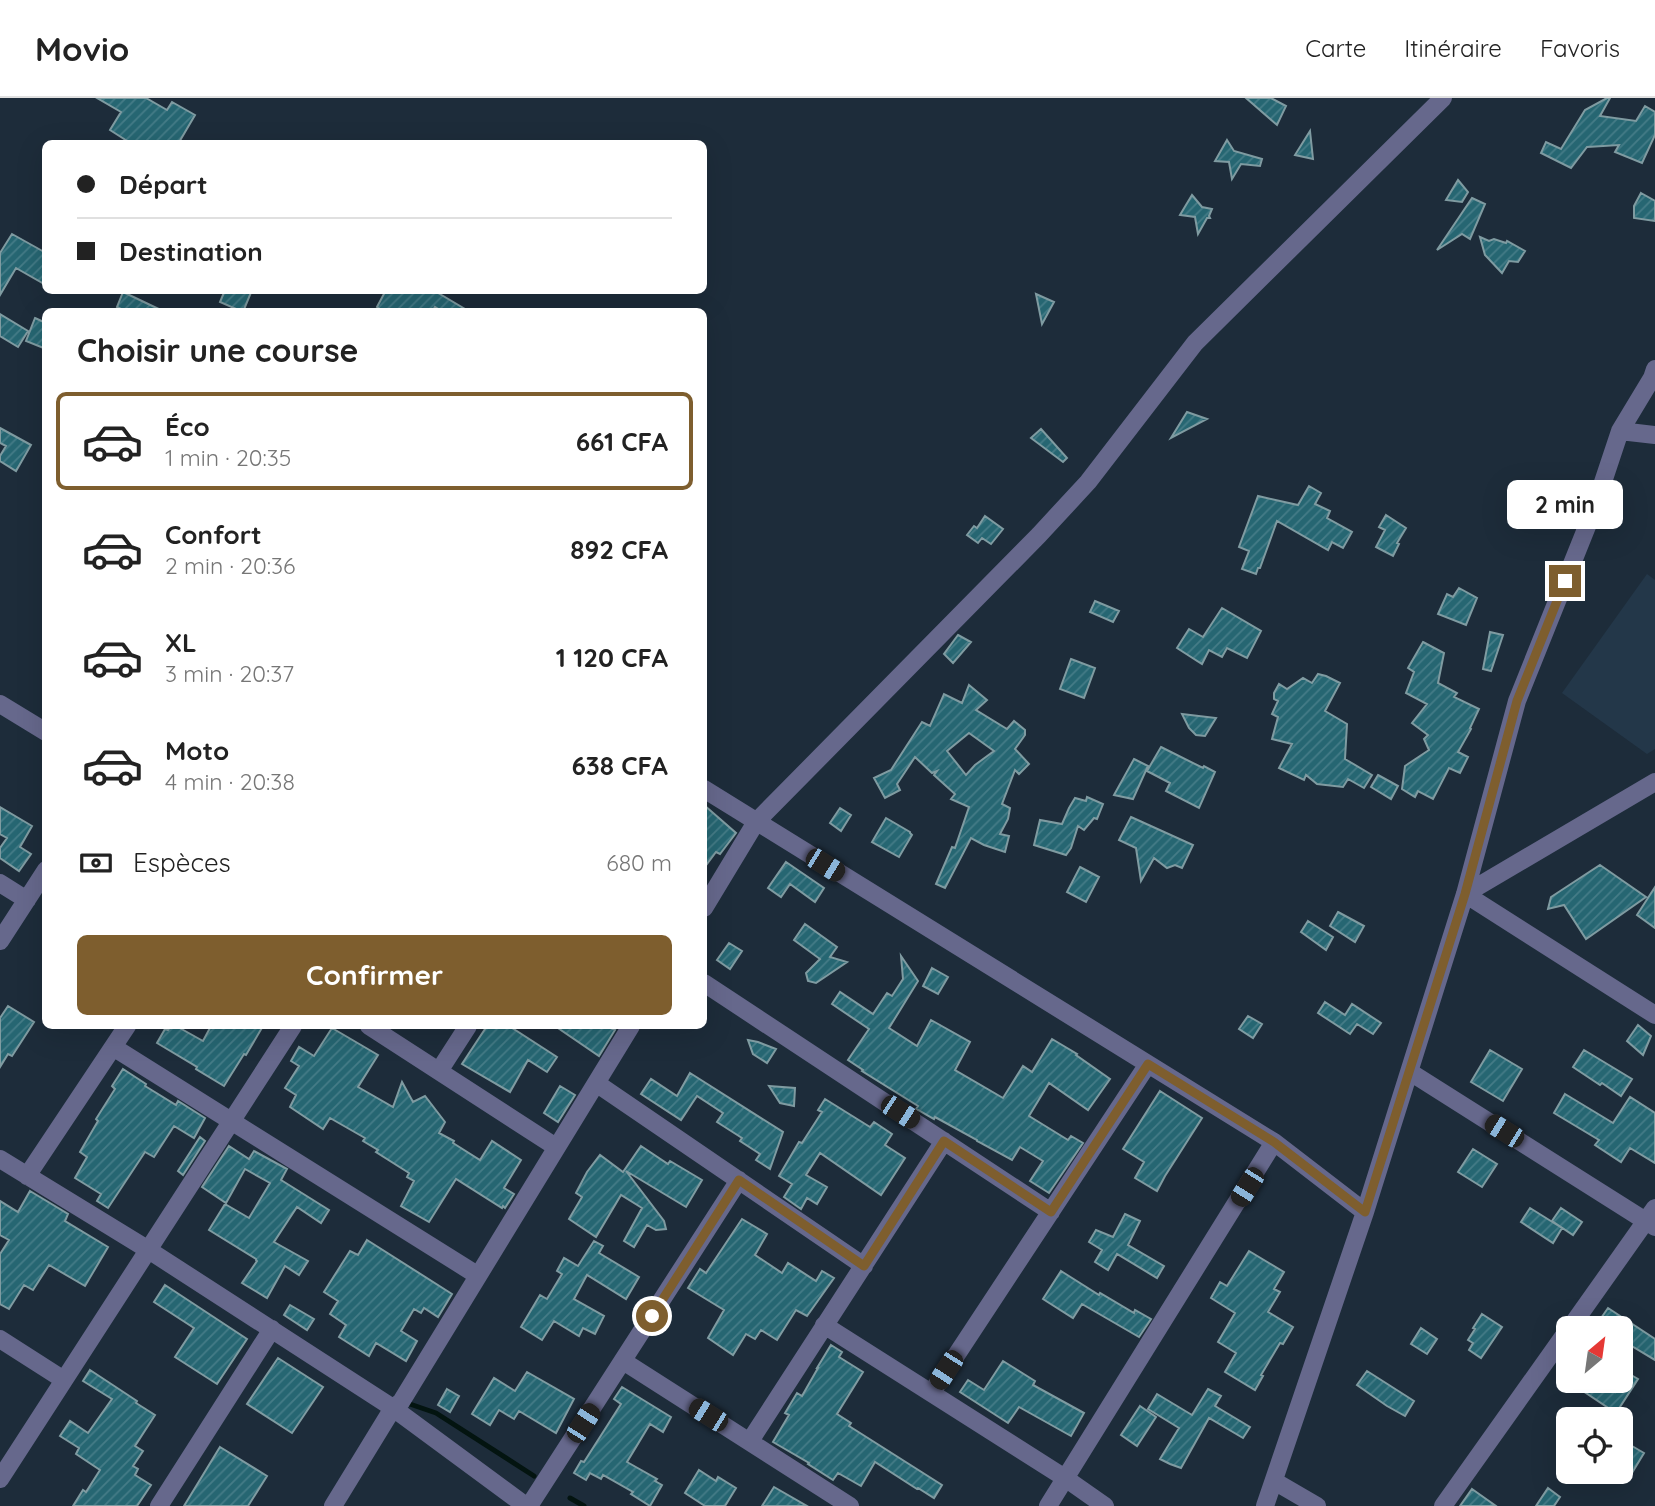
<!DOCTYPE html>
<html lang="fr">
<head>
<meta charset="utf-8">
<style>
  body { margin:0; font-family:Quicksand,sans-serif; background:#f2f2f2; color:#222; height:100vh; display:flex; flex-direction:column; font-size:26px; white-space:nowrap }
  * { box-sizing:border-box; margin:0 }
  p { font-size:23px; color:#767676 }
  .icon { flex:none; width:38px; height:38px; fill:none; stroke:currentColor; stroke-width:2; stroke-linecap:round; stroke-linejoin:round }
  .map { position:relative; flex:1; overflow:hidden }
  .details { position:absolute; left:42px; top:210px; width:665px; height:721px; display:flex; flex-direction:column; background:#fff; border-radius:10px; box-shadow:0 7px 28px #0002 }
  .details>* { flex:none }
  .top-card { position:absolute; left:42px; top:42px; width:665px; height:154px; border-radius:10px; box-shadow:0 7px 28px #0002; display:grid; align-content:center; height:154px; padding:0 35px; background:#fff }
  .needle { width:46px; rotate:29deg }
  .controls { position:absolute; left:1556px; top:1218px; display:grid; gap:14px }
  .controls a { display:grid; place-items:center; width:77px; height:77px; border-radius:10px; background:#fff; box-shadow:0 7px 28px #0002; font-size:35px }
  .end { position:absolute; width:32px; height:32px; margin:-16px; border:9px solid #7e5e2e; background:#fff; box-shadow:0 0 0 4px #fff }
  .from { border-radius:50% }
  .bubble { position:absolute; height:49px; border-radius:10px; background:#fff; box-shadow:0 7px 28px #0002; font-size:23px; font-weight:700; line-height:49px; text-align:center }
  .car { position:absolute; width:21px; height:42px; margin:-21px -10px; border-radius:9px; box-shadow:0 0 5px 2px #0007; background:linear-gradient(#222 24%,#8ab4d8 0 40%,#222 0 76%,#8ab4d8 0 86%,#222 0) }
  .top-card b { display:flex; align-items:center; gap:24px; height:66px; font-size:26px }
  .top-card b+b { border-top:2px solid #e0e0e0 }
  .top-card i { width:18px; height:18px; background:#222 }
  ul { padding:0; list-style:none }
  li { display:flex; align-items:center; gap:21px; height:98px; margin:0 14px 10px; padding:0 21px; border:4px solid transparent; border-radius:10px }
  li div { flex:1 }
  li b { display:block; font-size:26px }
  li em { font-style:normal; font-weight:700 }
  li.selected { border-color:#7e5e2e }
  li>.icon { width:63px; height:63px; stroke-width:1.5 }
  h2 { padding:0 35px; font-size:32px; line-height:84px }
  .pay { display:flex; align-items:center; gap:18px; height:77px; padding:0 35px; font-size:26px }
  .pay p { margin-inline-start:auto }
  .primary-button { display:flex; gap:14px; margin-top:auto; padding:14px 35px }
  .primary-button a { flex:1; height:80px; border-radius:10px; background:#7e5e2e; color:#fff; font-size:28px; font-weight:700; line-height:80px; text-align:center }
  header { display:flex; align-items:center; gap:42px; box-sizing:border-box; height:98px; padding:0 35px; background:#fff; border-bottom:2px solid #e0e0e0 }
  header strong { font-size:33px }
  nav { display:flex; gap:38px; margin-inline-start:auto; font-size:24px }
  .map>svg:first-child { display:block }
  .built { fill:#233749 }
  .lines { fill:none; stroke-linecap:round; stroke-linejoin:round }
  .stream { stroke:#031410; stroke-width:5 }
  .building { fill:url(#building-hatch); stroke:#7f9ba1; stroke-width:2; fill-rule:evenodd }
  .minor { stroke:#66688c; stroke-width:18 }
  .route { stroke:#7e5e2e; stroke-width:9 }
</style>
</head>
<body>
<header>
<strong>Movio</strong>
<nav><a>Carte</a><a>Itinéraire</a><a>Favoris</a></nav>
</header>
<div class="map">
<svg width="1655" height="1408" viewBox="0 0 1655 1408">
  <defs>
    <pattern id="building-hatch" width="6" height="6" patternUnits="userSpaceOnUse" patternTransform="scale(1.75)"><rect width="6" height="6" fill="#266672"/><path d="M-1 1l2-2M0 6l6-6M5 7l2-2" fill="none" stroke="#457c87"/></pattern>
  </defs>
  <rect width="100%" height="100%" fill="#1d2c3a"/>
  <path class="built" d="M1647,476l8,6v169l-8,5 -85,-61z"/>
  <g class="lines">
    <path class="stream" d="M404,1304l32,11 98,63
      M570,1400l14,8"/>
  </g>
  <path class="building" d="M97,0h49l21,12 5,-8 23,13 -17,29h-46l-22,-14 11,-18z
    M1246,0h25l15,8 -9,19z
    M1607,0h3l-10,18 36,5 9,-15 10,6v23l-13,28 -27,-11 4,-7 -32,2 -16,21 -30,-15 5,-11 15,7 24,-39z
    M1310,33l3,28 -18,-4z
    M1227,42l7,11 28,8 -2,7 -19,-2 -9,15 -3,-17 -14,-1z
    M1458,82l10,12 -6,10 -16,-2z
    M1641,95l14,8v20l-21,-3v-12z
    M1192,97l10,12 10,2 -3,7 1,2h-3l-9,16 -3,-17 -15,-2z
    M1472,100l13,6 -15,35 -8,-5 -25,16z
    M12,136l34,19v32l-30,-17 -16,27v-42z
    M1480,139l9,4 5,-2 12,4 1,-2 18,10 -7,11 -9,-1 -7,12 -17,-18z
    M225,192h27l-9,22 -23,-10z
    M386,192h47l37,22h-27l-8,-5 -3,5h-48l-7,-5z
    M123,194l42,20h-38l-10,-5z
    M1036,196l18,8 -12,22z
    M0,216l28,17 -10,16 -18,-11z
    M35,220l11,5v26l-20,-8z
    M1187,314l20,7 -36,19z
    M0,330l31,17 -15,26 -16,-10v-5l6,-10 -6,-3z
    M1041,331l26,29 -4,4 -32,-24z
    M1309,388l12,7 -6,11 15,7 -3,7 25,14 -9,16 -11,-6 -4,8 -51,-29 -17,47h-2l-2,6 -14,-5 7,-18 -10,-4 19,-51 40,9z
    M1386,417l20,13 -9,15 2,1 -6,12 -17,-9 9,-17 -6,-3z
    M985,418l18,13 -12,15 -9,-6 -4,5 -11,-8 7,-9 3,2z
    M1459,490l18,10 -11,27 -28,-11 9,-20 6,3z
    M1095,503l24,10 -6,11 -23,-10z
    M1222,510l39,23 -14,27 -20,-10 -5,9 -13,-7 -7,14 -25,-16 12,-19 14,8z
    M1490,534l13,3 -12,36 -8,-2z
    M958,537l13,7 -18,21 -9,-9z
    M1423,544l21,11 -6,30 19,10 -3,4 25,12 -9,19 1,1 -13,23 10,5 -8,16 -11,-5 -16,31 -15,-8 -3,6 -13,-8 3,-23 24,-16 -5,-11 4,-4 -16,-12 15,-19 -21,-11 8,-21 -6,-4z
    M1071,561l24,9 -11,30 -24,-9z
    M1318,576l8,2 14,7 -15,28 22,13 -2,35 27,16 -8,13 -16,-9 -5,8 -26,-3 -11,-9 -2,5 -25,-12 13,-24 -20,-5 6,-22 -6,-3 6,-13 -4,-2v-6l5,-9 8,5 16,-11 9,5z
    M969,587l18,15 -11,10 31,19 7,-8 11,9v5l-10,14 14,15 -10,10 -4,-4 -13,34 8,4 -2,11 -8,15 9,2 -4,16 -21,-7 -13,-7 -26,50 -9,-4 16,-37 3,1 14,-41 -18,-8 4,-5 -21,-19 3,-4 -5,2 -17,-16 -18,27 3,6 -15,8 -11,-20 17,-8 31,-48 8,4 14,-32 18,9zM969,635l25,18 -19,14 -9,10 -19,-24z
    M1182,616l34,4 -11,18 -9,-1 -7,-7z
    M1161,649l42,21 1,-2 11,6 -16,36 -33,-17 4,-8 -23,-12z
    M1134,661l14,7 -15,33 -19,-4z
    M1378,677l20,11 -7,13 -20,-12z
    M1087,699l16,7 -6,15 -3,-1 -10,12 -6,-4 -7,22 -5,7 -32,-10 6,-25 22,4 7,-16 6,-10 11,3z
    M704,707l32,28 -16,21 -4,-2 -12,16z
    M0,709l32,19 -12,21 11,7 -12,17 -19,-13v-10l7,-10 -7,-4z
    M840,710l11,7 -10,16 -11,-8z
    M1131,719l62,28 -11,23 -7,-3 -8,3 -13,-10 -13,23 -5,-33 -17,-8z
    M886,720l24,14v1l2,2 -13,22 -27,-15z
    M786,764l38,26 -9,14 -25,-18 -9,13 -13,-9z
    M1600,767l46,32 -60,42 -22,-34 -16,4 3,-12z
    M1080,769l19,10 -13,25 -19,-10z
    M1655,789v41l-18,-13z
    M1338,814l26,14 -9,16 -25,-16z
    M1308,823l25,16 -7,13 -25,-18z
    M805,826l32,23 -7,10 17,5 -31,21 -8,-2 -2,-8 14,-14 -26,-19z
    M729,845l13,8 -12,18 -13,-9z
    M901,858l17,25 -29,47 28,18 14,-26 39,22 -15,28 48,28 20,-32 9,6 20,-33 25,15 -1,1 34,24 -22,31 -39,-27 -20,33 39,24 3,-4 12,7 -34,50 -19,-12 13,-20 -23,-14 -8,13 -35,-19v-1l-42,-23 -1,2 -16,-9 -2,-1 2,-3 -56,-35 1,-1 -15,-10 21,-31 -37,-25 8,-12 33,22 14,-21 5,3 11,-17z
    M932,870l16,9 -10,17 -15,-8z
    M1325,904l20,13 7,-11 29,19 -8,11 -16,-10 -7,10 -32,-21z
    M8,908l26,16 -22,34 -4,-2 -8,13v-49z
    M1248,918l14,8 -9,14 -14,-9z
    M1638,927l13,11 -8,19 -16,-14z
    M171,928h5l27,15 8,-15h52l-17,29 -2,-1 -20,32 -28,-17 1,-2 -40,-24 8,-14 3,1z
    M487,928h22l48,31 -10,15 -19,-12 -18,32 -48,-28z
    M555,928h52l8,4 -16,26z
    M332,930l46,27 -20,32 35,20 9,-25 11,20 12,-6 20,26 -6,11 15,8 -1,2 27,17 12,-19 29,19 -17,28 10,6 -9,14 -2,-2 -1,2 -46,-29 -27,43 -28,-16 13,-25 -7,-4 2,-4 -33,-21 2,-2 -15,-9 2,-3 -35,-20 -7,11 -33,-22 6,-12 -11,-7 14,-22 -8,-5 8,-14 15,9z
    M748,942l10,2 18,7 -9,14 -14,-9z
    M1490,952l32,19 -19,32 -32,-19z
    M1584,952l48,29 -11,17 -19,-13 -2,2 -27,-18z
    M123,971l23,15 -1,2 31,19 2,-4 27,17 -11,20 -20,-12 -20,31 -9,-5 -37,56 -11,-7 4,-7 -26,-16 12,-21 -7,-5 18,-31 -2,-2 19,-30 -3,-3z
    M690,975l93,59 -13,37 -14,-9 4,-6 -20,-13 2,-3 -25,-16 6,-9 -26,-17 -16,24 -40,-26 10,-15 26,17z
    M560,988l15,9 -17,27 -14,-9z
    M769,988l26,2 -1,18 -14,-3z
    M1160,993l42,27 -37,58 -8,15 -22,-13 9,-16 -21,-13z
    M1565,996l48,29 17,-26 25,16v50l-25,-15 -9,14 -26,-17 4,-5 -45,-27z
    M825,1001l45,28 4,-5 18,12 -7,11 20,13 -24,37 -61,-42 -14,22 21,12 -10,17 -10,-6 -6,11 -17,-12 8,-13 -13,-8 20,-34 3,1 20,-31 -4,-2z
    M200,1039l5,4 -22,34 -5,-4z
    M229,1048l20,13 5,-8 33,18 -6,11 48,30 -8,13 -24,-16 -23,35 34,19 -9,14 -14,-9 -18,32 -25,-15 15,-22 -1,-1v-1l-47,-29 16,-26 24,14 21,-35 -25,-14 -19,34 -24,-16z
    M641,1048l27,18 2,-3 32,19 -16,27 -60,-36 38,50 2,8 -10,1 -9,-5 -13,22 -10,-6 18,-33 -21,-13 -25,42 -27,-18 13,-22 -6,-4 11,-21 13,-17 23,17z
    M1473,1051l24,15 -15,23 -24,-15z
    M30,1093l38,23 -3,7 43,26 -23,39 -36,-21 -16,25 -9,-5 -15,24 -9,-5v-50l9,-14 -9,-5v-34l18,11z
    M1530,1110l32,20 -9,15 -32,-21z
    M1561,1110l21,14 -9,13 -21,-14z
    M1125,1116l15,7 -12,24 36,21 -7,12 -40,-24 -9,16 -13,-8 7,-12 -13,-8 7,-12 17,7z
    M742,1121l25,15 -12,21 27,18 6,-10 28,18 6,-10 12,7 -27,38 -11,-6 -19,30 -16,-10 -6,9 -9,-5 -13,21 -25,-17 16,-28 -36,-22 12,-19 6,4z
    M367,1142l85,54 -14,23 -14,-9 -3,5 -7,-4 -13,22 16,10 -11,20 -30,-18 -7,13 -30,-19 7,-12 -16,-11 8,-13 -14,-9 26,-41 8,4z
    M594,1143l9,5 -4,7 40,24 -13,22 -39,-24 -13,24 30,17 -9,18 -12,-6 -4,8 -25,-15 -12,19 -21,-13 19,-32 7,4 15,-25 -5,-3 7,-13 14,8z
    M1249,1153l35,21 -10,17 6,3 -12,20 25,15 -10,17 -3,-1 -19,32 2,1 -8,14 -30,-18 11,-19 -18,-11 17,-29 -24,-15 9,-16 7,4z
    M1061,1173l38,24 1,-2 34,20 1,-3 16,9 -12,18 -57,-33 -9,14 -30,-19z
    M165,1187l82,54 -30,45 -42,-27 19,-29 -40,-26z
    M290,1207l24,14 -7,11 -23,-15z
    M1608,1210l47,31v21l-35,-21v-11h-16l-7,-4z
    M1482,1216l20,13 -21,31 -12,-8 4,-7 -5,-3 7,-11 -2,-1z
    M1421,1230l16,11 -10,15 -16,-10z
    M831,1247l11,7 -3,5 24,15 -26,42 14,9 -2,3 93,59 -8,13 -16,-10 -1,1 -42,-27 -14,24 -23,-13 -5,7 -25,-16 1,-1 -36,-21 16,-27 -4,-2 12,-20 5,3 16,-28h-1z
    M278,1260l45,29 -31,46 -45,-29z
    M1003,1263l32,20 -2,4 51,28 -13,23 -52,-29 -11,16 -48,-31 8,-12 16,10z
    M90,1272l47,31 -1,2 19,12 -20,31 8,5 -10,15 5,3 -3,6 16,10 -14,21h-64l10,-16 3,2 14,-22 -24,-16 3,-6 -19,-12 10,-15 18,12 24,-34 -29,-18z
    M1367,1273l47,30 -9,15 -18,-10 -30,-21z
    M527,1274l47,27 -18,34 -37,-22 -5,8 -15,-9 -9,15 -18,-11 22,-36 21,13z
    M1626,1274l12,7 -22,34 -48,-32h31l16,11z
    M622,1289l49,30 -8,15 -13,-8 -23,38 30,17 -2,2 7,4 -12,21 -19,-12 2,-2 -30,-17 -2,4 -11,-6 -4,7 -12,-7 7,-12 3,1 37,-58 -7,-5z
    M447,1291l12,7 -9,16 -12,-7z
    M1208,1291l13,7 -6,10 35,21 -7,11 -34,-20 -28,50 -11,-4 -10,-5 19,-31 -31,-19 9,-15 35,21z
    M1140,1308l16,11 -19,29 -16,-11z
    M1620,1341l24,14 -12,20 -12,-7z
    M220,1349l47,29 -19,30h-64z
    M699,1372l17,11 2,-4 18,11 -11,18h-20l-20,-13z
    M774,1389l33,19h-45z
    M1548,1390l12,9 -6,9h-18z
    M1472,1391l24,17h-36z"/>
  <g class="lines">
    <path class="minor" d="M1620,333l35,4
      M0,606l46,28
      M1655,684l-190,112 190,121
      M704,691l570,353 91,70
      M0,785l27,17
      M704,810l52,-86 283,-287 49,-53 107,-139 248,-245
      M0,843l46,-71
      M704,885l347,229
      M369,928l187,121
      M113,949l364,228
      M439,973l29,-45
      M1410,974l245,155
      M596,985l268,183
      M0,1061l147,90 246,159 133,98
      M27,1078l100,-150
      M824,1227l241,153 40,28
      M1570,1230l85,-120
      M0,1241l64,41
      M623,1263l227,145
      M932,1294l216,-328
      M750,1343l194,-300
      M0,1381l293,-453
      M1274,1383l43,25
      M159,1408l113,-177
      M333,1408l60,-98 8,-6 230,-376
      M529,1408l210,-326
      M1048,1408l226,-364
      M1265,1408l100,-294 100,-318 52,-193 77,-192 26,-78 32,-53 3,-9
      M1443,1408l125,-176"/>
  </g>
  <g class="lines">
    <path class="route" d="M652,1218l87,-136 125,86 80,-125 107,71 97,-148 126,78 91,70 100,-318 52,-193 48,-120"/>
  </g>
</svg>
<div class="controls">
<a><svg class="needle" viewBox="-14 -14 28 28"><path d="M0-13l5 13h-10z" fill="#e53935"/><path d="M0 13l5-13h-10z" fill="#767676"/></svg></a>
<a><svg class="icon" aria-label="locate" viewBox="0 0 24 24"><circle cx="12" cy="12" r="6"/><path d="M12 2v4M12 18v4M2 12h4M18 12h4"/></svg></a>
</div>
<i class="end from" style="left:652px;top:1218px"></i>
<i class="end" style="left:1565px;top:483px"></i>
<div class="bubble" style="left:1507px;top:382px;width:116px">2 min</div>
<i class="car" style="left:825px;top:767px;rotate:122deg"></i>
<i class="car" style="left:900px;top:1014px;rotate:123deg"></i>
<i class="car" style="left:1504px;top:1033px;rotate:302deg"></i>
<i class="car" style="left:1247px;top:1089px;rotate:212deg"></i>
<i class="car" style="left:946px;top:1272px;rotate:213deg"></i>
<i class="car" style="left:708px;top:1317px;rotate:302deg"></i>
<i class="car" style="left:583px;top:1325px;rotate:33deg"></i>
<div class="top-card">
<b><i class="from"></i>Départ</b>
<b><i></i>Destination</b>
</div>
<section class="details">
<h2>Choisir une course</h2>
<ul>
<li class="selected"><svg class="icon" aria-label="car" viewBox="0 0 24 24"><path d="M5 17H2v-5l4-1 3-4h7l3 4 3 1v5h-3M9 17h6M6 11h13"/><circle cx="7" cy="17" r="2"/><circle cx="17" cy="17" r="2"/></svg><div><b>Éco</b><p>1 min · 20:35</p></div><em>661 CFA</em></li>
<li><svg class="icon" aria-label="car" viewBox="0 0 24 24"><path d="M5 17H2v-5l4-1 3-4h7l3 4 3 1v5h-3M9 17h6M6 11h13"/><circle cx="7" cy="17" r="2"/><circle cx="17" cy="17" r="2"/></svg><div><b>Confort</b><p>2 min · 20:36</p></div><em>892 CFA</em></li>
<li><svg class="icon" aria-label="car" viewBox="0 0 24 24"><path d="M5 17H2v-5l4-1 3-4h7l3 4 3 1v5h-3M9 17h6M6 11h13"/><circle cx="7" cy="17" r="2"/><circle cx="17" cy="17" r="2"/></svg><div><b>XL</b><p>3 min · 20:37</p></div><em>1 120 CFA</em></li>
<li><svg class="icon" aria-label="car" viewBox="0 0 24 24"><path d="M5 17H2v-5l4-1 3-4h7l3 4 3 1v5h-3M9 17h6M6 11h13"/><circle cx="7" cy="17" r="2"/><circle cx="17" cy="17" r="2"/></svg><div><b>Moto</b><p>4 min · 20:38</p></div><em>638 CFA</em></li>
</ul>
<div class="pay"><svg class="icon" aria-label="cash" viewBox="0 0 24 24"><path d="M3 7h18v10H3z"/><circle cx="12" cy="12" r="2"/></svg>Espèces<p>680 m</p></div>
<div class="primary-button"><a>Confirmer</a></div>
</section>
</div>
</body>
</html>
